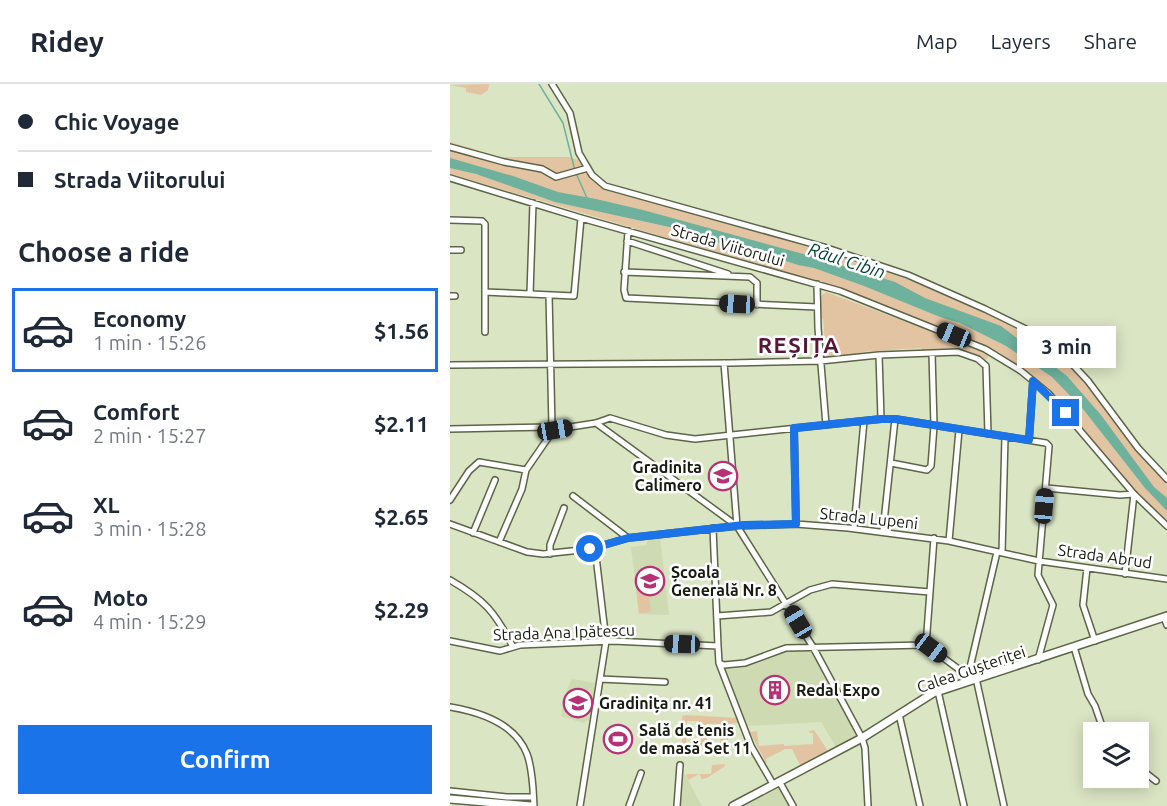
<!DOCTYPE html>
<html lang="en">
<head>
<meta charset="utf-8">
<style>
  body { margin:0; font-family:Ubuntu,sans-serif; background:#f2f2f3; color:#1f2937; height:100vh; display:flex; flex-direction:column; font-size:22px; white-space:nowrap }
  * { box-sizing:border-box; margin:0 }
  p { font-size:20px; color:#747a83 }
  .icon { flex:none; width:33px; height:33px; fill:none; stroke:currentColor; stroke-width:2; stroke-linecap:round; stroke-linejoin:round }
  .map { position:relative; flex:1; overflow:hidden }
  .details { display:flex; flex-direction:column; background:#fff; width:450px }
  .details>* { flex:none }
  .banner { display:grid; align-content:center; height:132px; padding:0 18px; background:#fff }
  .tools { position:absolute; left:633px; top:638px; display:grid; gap:12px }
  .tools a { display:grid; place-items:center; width:66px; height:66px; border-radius:0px; background:#fff; box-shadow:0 3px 15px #0003; font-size:30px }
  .end { position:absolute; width:27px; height:27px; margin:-14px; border:8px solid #1a73e8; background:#fff; box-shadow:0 0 0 3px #fff }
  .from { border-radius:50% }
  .bubble { position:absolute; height:42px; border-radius:0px; background:#fff; box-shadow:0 3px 15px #0003; font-size:20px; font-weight:600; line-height:42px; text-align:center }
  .car { position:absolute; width:18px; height:36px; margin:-18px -9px; border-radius:8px; box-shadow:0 0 4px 2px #0007; background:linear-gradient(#222 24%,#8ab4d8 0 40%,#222 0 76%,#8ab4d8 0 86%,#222 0) }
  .banner b { display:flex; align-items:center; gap:21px; height:57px; font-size:22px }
  .banner b+b { border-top:2px solid #e0e1e3 }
  .banner i { width:15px; height:15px; background:#1f2937 }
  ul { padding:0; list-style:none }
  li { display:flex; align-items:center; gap:18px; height:84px; margin:0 12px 9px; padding:0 6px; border:3px solid transparent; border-radius:0px }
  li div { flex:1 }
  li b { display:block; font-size:22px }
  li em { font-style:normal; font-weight:600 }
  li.active { border-color:#1a73e8 }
  li>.icon { width:54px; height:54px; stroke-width:1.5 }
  h2 { padding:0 18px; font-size:27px; line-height:72px }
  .cta { display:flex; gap:12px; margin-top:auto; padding:12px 18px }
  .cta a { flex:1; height:69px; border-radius:0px; background:#1a73e8; color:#fff; font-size:24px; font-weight:600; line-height:69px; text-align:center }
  header { display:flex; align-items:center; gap:36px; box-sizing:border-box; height:84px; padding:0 30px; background:#fff; border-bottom:2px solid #e0e1e3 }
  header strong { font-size:28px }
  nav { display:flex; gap:33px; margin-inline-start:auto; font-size:21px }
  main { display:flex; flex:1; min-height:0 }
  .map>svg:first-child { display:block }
  .built { fill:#cedab2 }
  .green { fill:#e3c4a2 }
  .water { fill:#6eb29e }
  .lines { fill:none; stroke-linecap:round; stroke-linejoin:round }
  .stream { stroke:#6eb29e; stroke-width:1.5 }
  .minor-casing { stroke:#5c6548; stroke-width:8 }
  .major-casing { stroke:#5c6548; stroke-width:10 }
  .minor { stroke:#fff; stroke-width:5 }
  .major { stroke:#fff; stroke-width:7 }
  .route { stroke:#1a73e8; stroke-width:8 }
  .labels { text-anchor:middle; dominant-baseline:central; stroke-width:5; stroke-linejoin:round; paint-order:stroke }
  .street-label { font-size:16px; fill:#181b10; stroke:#fff }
  .poi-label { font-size:16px; font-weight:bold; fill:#181b10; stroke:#fff; text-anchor:start }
  .water-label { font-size:18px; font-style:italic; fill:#084537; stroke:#fff }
  .district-label { font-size:22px; font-weight:bold; letter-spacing:1.5px; fill:#571838; stroke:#fff }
</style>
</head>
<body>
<header>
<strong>Ridey</strong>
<nav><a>Map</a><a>Layers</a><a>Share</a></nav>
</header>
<main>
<section class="details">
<div class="banner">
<b><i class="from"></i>Chic Voyage</b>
<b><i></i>Strada Viitorului</b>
</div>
<h2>Choose a ride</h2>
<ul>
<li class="active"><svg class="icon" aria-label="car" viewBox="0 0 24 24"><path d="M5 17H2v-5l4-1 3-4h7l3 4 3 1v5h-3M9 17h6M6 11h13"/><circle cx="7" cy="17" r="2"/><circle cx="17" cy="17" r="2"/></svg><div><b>Economy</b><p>1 min · 15:26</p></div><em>$1.56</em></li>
<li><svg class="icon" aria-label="car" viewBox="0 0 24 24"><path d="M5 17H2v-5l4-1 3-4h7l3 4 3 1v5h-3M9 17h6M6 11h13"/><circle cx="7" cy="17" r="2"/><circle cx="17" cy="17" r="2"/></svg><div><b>Comfort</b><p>2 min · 15:27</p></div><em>$2.11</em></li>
<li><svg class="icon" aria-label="car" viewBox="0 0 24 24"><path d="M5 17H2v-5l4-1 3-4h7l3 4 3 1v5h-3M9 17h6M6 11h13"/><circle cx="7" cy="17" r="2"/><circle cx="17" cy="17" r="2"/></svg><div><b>XL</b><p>3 min · 15:28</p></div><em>$2.65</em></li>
<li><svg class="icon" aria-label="car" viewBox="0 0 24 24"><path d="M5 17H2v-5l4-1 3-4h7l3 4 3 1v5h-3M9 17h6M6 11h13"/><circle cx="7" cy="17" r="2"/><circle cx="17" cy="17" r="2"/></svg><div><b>Moto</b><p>4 min · 15:29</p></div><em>$2.29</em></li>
</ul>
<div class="cta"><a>Confirm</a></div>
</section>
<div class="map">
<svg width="717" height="722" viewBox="0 0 717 722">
  <rect width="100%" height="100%" fill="#dae5c4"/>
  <path class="built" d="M210,453l9,78 -30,-1 -8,-67 16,-2v-6z
    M360,566l47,87 -21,10 -15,-25 -74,4 -23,-53 -1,-4 19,-1 40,-17z
    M122,595l23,4 -5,36 -7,4 -22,-7 6,-27z
    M235,690l3,6 14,26h-22l1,-29z
    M330,702l11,20h-49z"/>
  <path class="green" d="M39,0l-1,6 -7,5 -15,-3v-4l-16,-3z
    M0,58l51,15h68l9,3 16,18 18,10 231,68 107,39 90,46 47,41 65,82 15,14v45l-58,-60 -50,-63 -23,-20 -36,-27 -129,-53 -37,-13 -384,-113z
    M376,208l89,33 74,30 -4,7 -14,-7 -49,-4 -1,-3 -60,4 -1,3 -34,1 -2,-4 -1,-8 2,-1 -2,-24 -2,-1v-22z
    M198,503l3,25 -12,1 -3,-24z
    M237,631l50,3 3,5 -13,1 1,22 -8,1v-23h-13v22h-8v-25h-12l-1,25h-4v-30z
    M364,646l14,21 -28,14 -8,-16h-7l-19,10 1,4 -3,1 -2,-3 2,-2 -13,-25 -3,1 2,-3 7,-1 2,15 25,-2v2l29,-2v-11h-4v-2z
    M275,680v2l-18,12 -5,1 -3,-5 -11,6 -2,-6h25l1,-9z"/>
  <path class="water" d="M0,74l63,18 45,16 38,7 47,11 175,48 77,24 30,16 76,28 66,50 34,39 53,72 13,11v13l-22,-23 -62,-79 -31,-32 -46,-31 -46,-23 -20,-6 -76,-31 -50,-18 -16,-3 -46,-15 -55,-12 -23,-10 -119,-26 -79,-28 -26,-6z"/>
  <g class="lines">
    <path class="stream" d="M89,0l24,39 12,48 12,27"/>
    <g class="minor-casing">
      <path id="minor" d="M102,0l18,29 9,40 13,22 13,11 219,61 84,28 77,34 49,24 40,33 14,15 50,67 29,31
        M0,63l54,15 38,7 14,8 32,-9
        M0,94l131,40 259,73 145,58 36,22 28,23 85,100 33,32
        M0,136l32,1 3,3v108
        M178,147l-4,59 2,8 191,9
        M177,157l101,33
        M0,166h11
        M174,188l126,5 7,6v22
        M367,200l1,44 8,97
        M35,208l89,4 7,-78
        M80,210l3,-91
        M0,212h5
        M429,271l2,64
        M274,279l13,163
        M0,281l279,-2 91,-2 59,-6 79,-3 20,7 8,7 2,68
        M146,339l141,103 76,121 49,91 3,10 3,58
        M344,344l2,96
        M0,345l102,-2
        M101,346l45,-7 14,-5 56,17 29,4 186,-20h14l151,24 3,3 -11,129 15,30 -15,55
        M579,356l4,-59
        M441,379l36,7 4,-4 3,-40 -2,-73
        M596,404l74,7 14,-1
        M123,412l55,42
        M0,416l19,-29 10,-9 47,8 22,-32 4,-11 -3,-132
        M0,440l77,28 16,2 47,-5 38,-11 109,-12 59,-2 52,4 101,13 90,20 128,18
        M263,444l5,118
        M404,444l10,-107
        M433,447l12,-112
        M23,449l22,-53
        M499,457l10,-111
        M49,458l23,-53 4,-19
        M552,469l3,-116
        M100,470v-9l14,-37
        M637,484l-4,37 12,36
        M675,490l9,-80
        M0,496c35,20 45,32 63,67
        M267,532l54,-4 39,-22 22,-6 98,8
        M714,533l3,8
        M0,557l50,10 20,-6 93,-4 105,5 1,17 5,2 21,-2 41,-15 140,-3 42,31 2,4
        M476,561l8,-107
        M624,563l14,47 7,12 9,26
        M269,579l32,83 22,38
        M518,592l29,-124
        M526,594l28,128
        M150,595l65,3
        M488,607l26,115
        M0,623c30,5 65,16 77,47 6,16 6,36 7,52
        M449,630l21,92
        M688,683l18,14
        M329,697l14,25
        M0,707l57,6h26
        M130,722l26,-165 -11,-93
        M179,722l12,-33
        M227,722l3,-41"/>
    </g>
    <g class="major-casing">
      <path id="major" d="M0,715l81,7
        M283,722l129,-68 71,-45 234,-77"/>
    </g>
    <use href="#minor" class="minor"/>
    <use href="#major" class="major"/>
  </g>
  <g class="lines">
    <path class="route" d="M140,465l38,-11 116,-13 52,-1 -2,-96 87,-9h14l134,21 4,-59 33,32"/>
  </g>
  <defs>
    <g id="school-ring" transform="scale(1.5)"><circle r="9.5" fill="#fff" stroke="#b63176" stroke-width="1.5"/><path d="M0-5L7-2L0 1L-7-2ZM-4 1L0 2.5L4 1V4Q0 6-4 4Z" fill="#b63176"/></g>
    <g id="building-ring" transform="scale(1.5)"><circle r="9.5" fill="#fff" stroke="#b63176" stroke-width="1.5"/><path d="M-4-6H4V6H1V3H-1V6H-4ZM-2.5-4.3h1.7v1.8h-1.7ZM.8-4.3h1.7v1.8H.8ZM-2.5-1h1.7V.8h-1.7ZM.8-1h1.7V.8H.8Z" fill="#b63176"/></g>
    <g id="stadium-ring" transform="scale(1.5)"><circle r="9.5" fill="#fff" stroke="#b63176" stroke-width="1.5"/><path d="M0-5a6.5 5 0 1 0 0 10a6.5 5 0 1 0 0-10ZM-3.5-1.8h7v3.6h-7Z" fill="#b63176"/></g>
  </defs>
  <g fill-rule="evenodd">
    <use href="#school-ring" x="273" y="392"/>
    <use href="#school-ring" x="200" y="497"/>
    <use href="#building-ring" x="325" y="606"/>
    <use href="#school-ring" x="128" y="619"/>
    <use href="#stadium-ring" x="168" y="655"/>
  </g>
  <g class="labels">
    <g class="street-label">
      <text transform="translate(278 161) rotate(16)">Strada Viitorului</text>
      <text transform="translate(419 434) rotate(6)">Strada Lupeni</text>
      <text transform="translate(655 472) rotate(8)">Strada Abrud</text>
      <text transform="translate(114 548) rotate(-2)">Strada Ana Ipătescu</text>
      <text transform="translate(521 585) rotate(-19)">Calea Gușteriței</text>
    </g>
    <g class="poi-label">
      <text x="252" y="383" text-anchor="end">Gradinita<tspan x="252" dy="18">Calimero</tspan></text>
      <text x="221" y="488">Școala<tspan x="221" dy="18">Generală Nr. 8</tspan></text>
      <text x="346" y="606">Redal Expo</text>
      <text x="149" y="619">Gradinița nr. 41</text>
      <text x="189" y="646">Sală de tenis<tspan x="189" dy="18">de masă Set 11</tspan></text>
    </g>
    <g class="water-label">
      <text transform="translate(397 176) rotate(18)">Râul Cibin</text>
    </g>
    <g class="district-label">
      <text x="349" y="260">REȘIȚA</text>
    </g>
  </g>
</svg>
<div class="tools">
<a><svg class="icon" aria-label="layers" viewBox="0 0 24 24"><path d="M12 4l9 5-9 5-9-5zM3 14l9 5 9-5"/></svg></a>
</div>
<i class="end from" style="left:140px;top:465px"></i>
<i class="end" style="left:616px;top:329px"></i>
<div class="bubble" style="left:567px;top:242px;width:99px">3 min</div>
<i class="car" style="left:287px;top:220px;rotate:273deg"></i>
<i class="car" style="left:504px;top:251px;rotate:292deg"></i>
<i class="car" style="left:105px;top:346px;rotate:80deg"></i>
<i class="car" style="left:594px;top:422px;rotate:5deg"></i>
<i class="car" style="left:348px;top:538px;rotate:329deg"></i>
<i class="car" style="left:232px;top:560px;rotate:272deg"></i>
<i class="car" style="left:481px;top:564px;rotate:127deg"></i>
</div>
</main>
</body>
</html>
